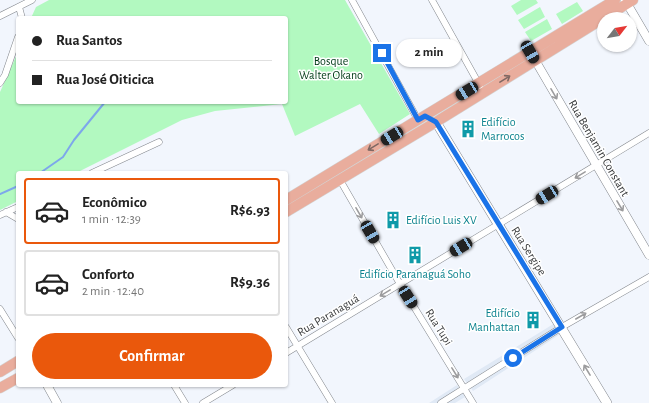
<!DOCTYPE html>
<html lang="pt">
<head>
<meta charset="utf-8">
<style>
  body { margin:0; font-family:"Alegreya Sans",sans-serif; background:#f6f6f6; color:#222; height:100vh; display:flex; flex-direction:column; font-size:15px; white-space:nowrap }
  * { box-sizing:border-box; margin:0 }
  p { font-size:13px; color:#767676 }
  .icon { flex:none; width:22px; height:22px; fill:none; stroke:currentColor; stroke-width:2; stroke-linecap:round; stroke-linejoin:round }
  .map { position:relative; flex:1; overflow:hidden }
  .details { position:absolute; left:16px; top:171px; width:272px; height:216px; display:flex; flex-direction:column; background:#fff; border-radius:4px; box-shadow:0 1px 3px #0004 }
  .details>* { flex:none }
  .guide { position:absolute; left:16px; top:16px; width:272px; height:88px; border-radius:4px; box-shadow:0 1px 3px #0004; display:grid; align-content:center; height:88px; padding:0 16px; background:#fff }
  .needle { width:26px; rotate:59deg }
  .controls { position:absolute; left:597px; top:12px; display:grid; gap:8px }
  .controls a { display:grid; place-items:center; width:40px; height:40px; border-radius:50%; background:#fff; box-shadow:0 1px 3px #0004; font-size:20px }
  .end { position:absolute; width:18px; height:18px; margin:-9px; border:5px solid #1a73e8; background:#fff; box-shadow:0 0 0 2px #fff }
  .from { border-radius:50% }
  .bubble { position:absolute; height:28px; border-radius:14px; background:#fff; box-shadow:0 1px 3px #0004; font-size:13px; font-weight:700; line-height:28px; text-align:center }
  .car { position:absolute; width:12px; height:24px; margin:-12px -6px; border-radius:5px; box-shadow:0 0 3px 1px #0007; background:linear-gradient(#222 24%,#8ab4d8 0 40%,#222 0 76%,#8ab4d8 0 86%,#222 0) }
  .guide b { display:flex; align-items:center; gap:14px; height:38px; font-size:15px }
  .guide b+b { border-top:1px solid #e0e0e0 }
  .guide i { width:10px; height:10px; background:#222 }
  ul { padding:7px 0 0; list-style:none }
  li { display:flex; align-items:center; gap:12px; height:66px; margin:0 8px 6px; padding:0 8px; border:2px solid #e0e0e0; border-radius:4px }
  li div { flex:1 }
  li b { display:block; font-size:15px }
  li em { font-style:normal; font-weight:700 }
  li.active { border-color:#ea580c }
  li>.icon { width:36px; height:36px; stroke-width:1.5 }
  .cta { display:flex; gap:8px; margin-top:auto; padding:8px 16px }
  .cta a { flex:1; height:46px; border-radius:24px; background:#ea580c; color:#fff; font-size:16px; font-weight:700; line-height:46px; text-align:center }
  .map>svg:first-child { display:block }
  .built { fill:#e0e9f5 }
  .green { fill:#b2f9c0 }
  .lines { fill:none; stroke-linecap:round; stroke-linejoin:round }
  .stream { stroke:#7da7eb; stroke-width:2 }
  .minor-casing { stroke:#83878d; stroke-width:7 }
  .tertiary-casing { stroke:#83878d; stroke-width:9 }
  .secondary-casing { stroke:#83878d; stroke-width:10 }
  .primary-casing { stroke:#d3d4d4; stroke-width:11 }
  .minor { stroke:#fff; stroke-width:6 }
  .tertiary { stroke:#fff; stroke-width:8 }
  .secondary { stroke:#fff; stroke-width:9 }
  .primary { stroke:#e9ad9d; stroke-width:10 }
  .oneway { stroke:#7f6863 }
  .oneway2 { stroke:#9c9c9e }
  .route { stroke:#1a73e8; stroke-width:5 }
  .labels { text-anchor:middle; dominant-baseline:central; stroke-width:3; stroke-linejoin:round; paint-order:stroke }
  .park-label { font-size:12px; fill:#013b17; stroke:#fff }
  .culture-label { font-size:12px; fill:#0d838f; stroke:#fff; text-anchor:start }
  .street-label { font-size:12px; fill:#383a3c; stroke:#fff }
</style>
</head>
<body>
<div class="map">
<svg width="649" height="403" viewBox="0 0 649 403">
  <rect width="100%" height="100%" fill="#f2f6fd"/>
  <path class="built" d="M555,323l7,10 -89,58 -9,-12z
    M457,385l8,12 -10,6h-26z"/>
  <path class="green" d="M49,0h296l65,114 -31,20 -19,-30 -65,32 -13,-32 -67,7 -33,9 -106,53h-58v28l-18,9v-118l18,-40v50h268v-84h-255l5,-11z
    M521,0h15l2,3 -21,12 -6,-9z
    M577,2l6,9 -21,13 -6,-10z
    M540,7l5,10 -21,12 -6,-9z
    M547,19l5,10 -21,12 -6,-9z"/>
  <g class="lines">
    <path class="stream" d="M40,173l23,-16 11,-17 31,-38
      M0,194l18,-8"/>
    <g class="minor-casing">
      <path id="minor" d="M352,0l66,120
        M432,0l48,86
        M19,7l3,11
        M0,16l32,-16
        M0,83l5,-8 13,-38
        M92,173l67,-31
        M340,180l60,104 73,119
        M6,212l12,7
        M0,215l18,-8
        M0,309l18,29
        M286,327l46,76
        M286,353l363,-220
        M174,385l11,18
        M203,403l30,-18
        M441,403l121,-76 87,-50"/>
    </g>
    <g class="tertiary-casing">
      <path id="tertiary" d="M625,0l24,41
        M535,60l114,195
        M47,385l10,18"/>
    </g>
    <g class="secondary-casing">
      <path id="secondary" d="M436,122l171,281"/>
    </g>
    <g class="primary-casing">
      <path id="primary" d="M286,200l329,-200
        M286,212l150,-90 197,-122
        M0,372l18,-11
        M0,388l18,-10"/>
    </g>
    <use href="#minor" class="minor"/>
    <use href="#tertiary" class="tertiary"/>
    <use href="#secondary" class="secondary"/>
    <use href="#primary" class="primary"/>
  </g>
  <defs><path id="oneway-shaft" d="M-6 0H5M1.5-3L5.5 0L1.5 3" fill="none" stroke-width="1.6" stroke-linecap="round" stroke-linejoin="round"/></defs>
  <g class="oneway">
    <use href="#oneway-shaft" transform="translate(505 79) rotate(-32)"/>
    <use href="#oneway-shaft" transform="translate(373 147) rotate(149)"/>
  </g>
  <g class="oneway2">
    <use href="#oneway-shaft" transform="translate(554 94) rotate(60)"/>
    <use href="#oneway-shaft" transform="translate(580 175) rotate(149)"/>
    <use href="#oneway-shaft" transform="translate(620 206) rotate(59)"/>
    <use href="#oneway-shaft" transform="translate(359 213) rotate(60)"/>
    <use href="#oneway-shaft" transform="translate(385 293) rotate(149)"/>
    <use href="#oneway-shaft" transform="translate(581 316) rotate(-30)"/>
    <use href="#oneway-shaft" transform="translate(587 370) rotate(-121)"/>
    <use href="#oneway-shaft" transform="translate(455 373) rotate(58)"/>
  </g>
  <g class="lines">
    <path class="route" d="M382,53l36,67 7,-4 11,6 126,205 -49,31"/>
  </g>
  <defs>
    <g id="building-bare" transform="scale(1.38)"><path d="M-4-6H4V6H1V3H-1V6H-4ZM-2.5-4.3h1.7v1.8h-1.7ZM.8-4.3h1.7v1.8H.8ZM-2.5-1h1.7V.8h-1.7ZM.8-1h1.7V.8H.8Z" fill="#0f9aa8" stroke="#fff" stroke-width="2.5" paint-order="stroke"/></g>
  </defs>
  <g fill-rule="evenodd">
    <use href="#building-bare" x="468" y="129"/>
    <use href="#building-bare" x="393" y="220"/>
    <use href="#building-bare" x="415" y="255"/>
    <use href="#building-bare" x="533" y="320"/>
  </g>
  <g class="labels">
    <g class="park-label">
      <text x="331" y="61">Bosque<tspan x="331" dy="14">Walter Okano</tspan></text>
    </g>
    <g class="culture-label">
      <text x="481" y="122">Edifício<tspan x="481" dy="14">Marrocos</tspan></text>
      <text x="406" y="220">Edifício Luis XV</text>
      <text x="415" y="274" text-anchor="middle">Edifício Paranaguá Soho</text>
      <text x="520" y="313" text-anchor="end">Edifício<tspan x="520" dy="14">Manhattan</tspan></text>
    </g>
    <g class="street-label">
      <text transform="translate(599 148) rotate(60)">Rua Benjamin Constant</text>
      <text transform="translate(529 251) rotate(58)">Rua Sergipe</text>
      <text transform="translate(328 315) rotate(-31)">Rua Paranaguá</text>
      <text transform="translate(439 327) rotate(58)">Rua Tupi</text>
    </g>
  </g>
</svg>
<div class="controls">
<a><svg class="needle" viewBox="-14 -14 28 28"><path d="M0-13l5 13h-10z" fill="#e53935"/><path d="M0 13l5-13h-10z" fill="#767676"/></svg></a>
</div>
<i class="end from" style="left:513px;top:358px"></i>
<i class="end" style="left:382px;top:53px"></i>
<div class="bubble" style="left:396px;top:39px;width:66px">2 min</div>
<i class="car" style="left:530px;top:52px;rotate:150deg"></i>
<i class="car" style="left:467px;top:91px;rotate:239deg"></i>
<i class="car" style="left:392px;top:136px;rotate:239deg"></i>
<i class="car" style="left:547px;top:195px;rotate:239deg"></i>
<i class="car" style="left:370px;top:232px;rotate:150deg"></i>
<i class="car" style="left:461px;top:247px;rotate:239deg"></i>
<i class="car" style="left:408px;top:297px;rotate:148deg"></i>
<div class="guide">
<b><i class="from"></i>Rua Santos</b>
<b><i></i>Rua José Oiticica</b>
</div>
<section class="details">
<ul>
<li class="active"><svg class="icon" aria-label="car" viewBox="0 0 24 24"><path d="M5 17H2v-5l4-1 3-4h7l3 4 3 1v5h-3M9 17h6M6 11h13"/><circle cx="7" cy="17" r="2"/><circle cx="17" cy="17" r="2"/></svg><div><b>Econômico</b><p>1 min · 12:39</p></div><em>R$6.93</em></li>
<li><svg class="icon" aria-label="car" viewBox="0 0 24 24"><path d="M5 17H2v-5l4-1 3-4h7l3 4 3 1v5h-3M9 17h6M6 11h13"/><circle cx="7" cy="17" r="2"/><circle cx="17" cy="17" r="2"/></svg><div><b>Conforto</b><p>2 min · 12:40</p></div><em>R$9.36</em></li>
</ul>
<div class="cta"><a>Confirmar</a></div>
</section>
</div>
</body>
</html>
